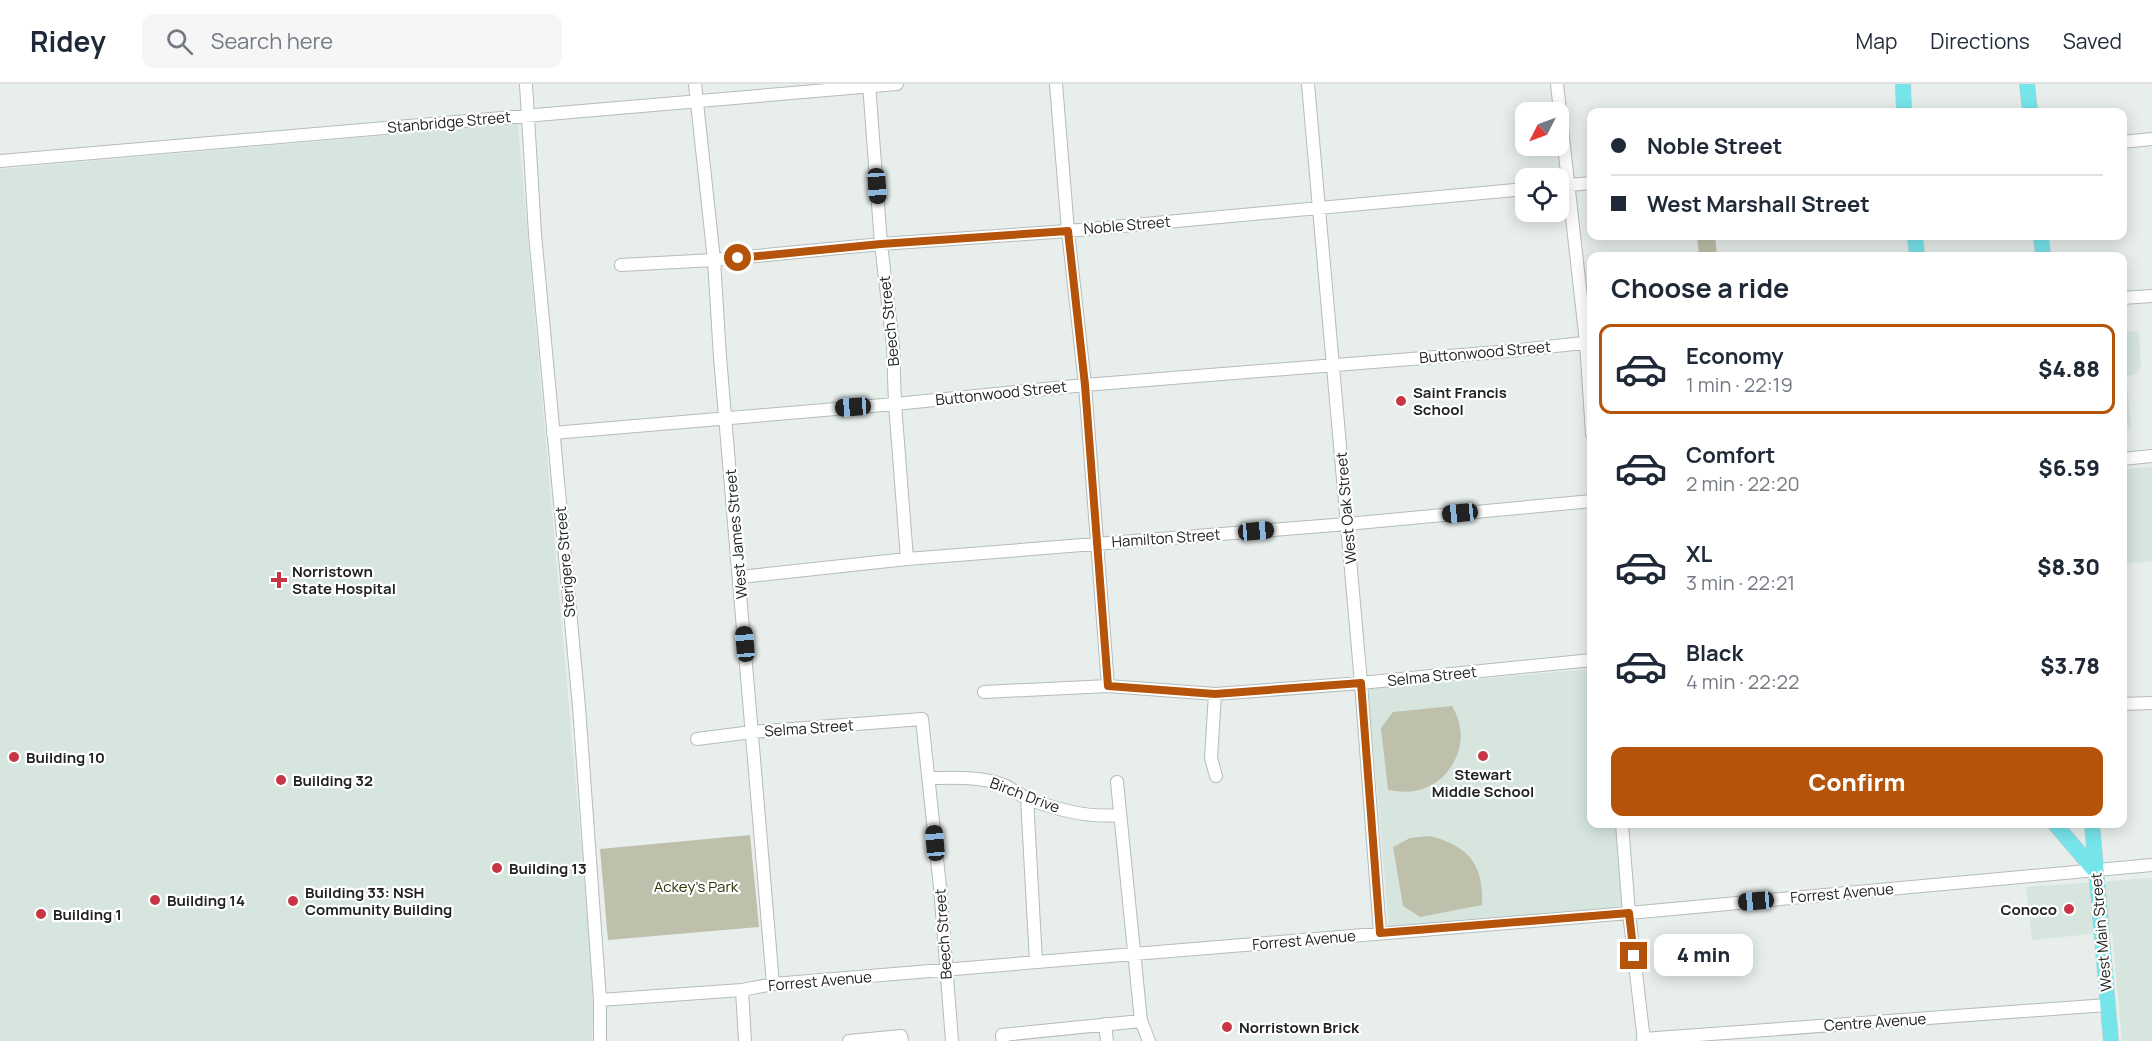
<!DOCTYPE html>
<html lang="en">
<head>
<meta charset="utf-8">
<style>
  body { margin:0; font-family:Manrope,sans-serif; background:#f6f6f7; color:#1f2937; height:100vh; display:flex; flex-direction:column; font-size:22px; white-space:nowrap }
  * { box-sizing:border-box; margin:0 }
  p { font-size:20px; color:#747a83 }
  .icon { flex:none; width:33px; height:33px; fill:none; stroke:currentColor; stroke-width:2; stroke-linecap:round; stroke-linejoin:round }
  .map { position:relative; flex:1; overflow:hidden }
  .details { position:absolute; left:1587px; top:168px; width:540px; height:576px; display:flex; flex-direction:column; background:#fff; border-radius:12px; box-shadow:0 3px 15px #0003 }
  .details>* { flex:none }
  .banner { position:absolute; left:1587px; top:24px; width:540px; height:132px; border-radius:12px; box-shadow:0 3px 15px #0003; display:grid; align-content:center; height:132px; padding:0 24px; background:#fff }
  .needle { width:39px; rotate:228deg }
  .tools { position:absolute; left:1515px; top:18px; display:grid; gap:12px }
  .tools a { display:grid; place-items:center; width:54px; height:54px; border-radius:12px; background:#fff; box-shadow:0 3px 15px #0003; font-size:30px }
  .end { position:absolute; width:27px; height:27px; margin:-14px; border:8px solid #b45309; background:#fff; box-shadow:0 0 0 3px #fff }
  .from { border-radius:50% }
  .bubble { position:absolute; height:42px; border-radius:12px; background:#fff; box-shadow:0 3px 15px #0003; font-size:20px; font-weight:800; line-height:42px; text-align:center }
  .car { position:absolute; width:18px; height:36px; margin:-18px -9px; border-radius:8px; box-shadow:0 0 4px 2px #0007; background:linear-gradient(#222 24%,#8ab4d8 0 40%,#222 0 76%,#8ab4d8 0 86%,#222 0) }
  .banner b { display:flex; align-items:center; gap:21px; height:57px; font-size:22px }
  .banner b+b { border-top:2px solid #e0e1e3 }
  .banner i { width:15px; height:15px; background:#1f2937 }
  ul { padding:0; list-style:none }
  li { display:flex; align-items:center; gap:18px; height:90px; margin:0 12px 9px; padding:0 12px; border:3px solid transparent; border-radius:12px }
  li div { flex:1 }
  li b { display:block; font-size:22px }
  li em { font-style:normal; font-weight:800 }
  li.selected { border-color:#b45309 }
  li>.icon { width:54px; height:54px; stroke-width:1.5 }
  h2 { padding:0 24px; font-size:27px; line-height:72px }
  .button { display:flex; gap:12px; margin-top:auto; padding:12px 24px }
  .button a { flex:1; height:69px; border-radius:12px; background:#b45309; color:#fff; font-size:24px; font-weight:800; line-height:69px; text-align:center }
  header { display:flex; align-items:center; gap:36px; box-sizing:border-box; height:84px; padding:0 30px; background:#fff; border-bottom:2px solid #e0e1e3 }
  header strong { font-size:28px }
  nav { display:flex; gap:33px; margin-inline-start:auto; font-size:21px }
  .search { width:420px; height:54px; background:#f6f6f7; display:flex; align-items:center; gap:15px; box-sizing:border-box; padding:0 21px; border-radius:12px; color:#747a83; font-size:22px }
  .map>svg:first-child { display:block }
  .built { fill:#d6e6df }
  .green { fill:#bec0ab }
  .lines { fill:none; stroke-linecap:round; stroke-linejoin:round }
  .minor-casing { stroke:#b5bcb9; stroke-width:14 }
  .major-casing { stroke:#c9caca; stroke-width:16 }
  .minor { stroke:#fff; stroke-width:12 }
  .major { stroke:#76e5eb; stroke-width:15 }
  .route { stroke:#b45309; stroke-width:8 }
  .poi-dot { fill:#c73645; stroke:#fff; stroke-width:2 }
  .labels { text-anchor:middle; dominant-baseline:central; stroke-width:4.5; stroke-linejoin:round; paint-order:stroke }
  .street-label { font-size:15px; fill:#202322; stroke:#fff }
  .poi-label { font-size:15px; font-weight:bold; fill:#202322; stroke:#fff; text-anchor:start }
  .park-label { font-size:15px; fill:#313208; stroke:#fff }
</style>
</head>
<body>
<header>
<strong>Ridey</strong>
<div class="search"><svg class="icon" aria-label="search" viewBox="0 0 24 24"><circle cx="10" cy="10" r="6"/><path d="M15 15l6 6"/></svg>Search here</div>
<nav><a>Map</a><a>Directions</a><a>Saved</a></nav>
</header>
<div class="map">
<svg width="2152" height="957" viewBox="0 0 2152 957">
  <rect width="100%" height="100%" fill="#e7eeeb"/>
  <path class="built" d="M518,40l76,867 -2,50h-592v-872z
    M2139,247l2,36 -5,7 -10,2 5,51h-8v-95z
    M2152,383v94l-29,3v-95z
    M1591,585l1,155h23l8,84 -234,20 -21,-239z
    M2152,794v163h-30l-10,-109 -80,8 -6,-53z"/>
  <path class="green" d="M1697,152h18l2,20h-18z
    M1452,622c3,5 6,11 7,17 7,26 -9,56 -34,65 -12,5 -24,4 -37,2l-7,-62 12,-16z
    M750,751l9,92 -151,13 -8,-91z
    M1430,752c39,10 54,29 52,69l-62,12 -17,-11 -10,-59 17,-9z"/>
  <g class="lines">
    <g class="minor-casing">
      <path id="minor" d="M526,0l9,150 44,473 21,293v41
        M695,0l19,176 6,97 53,627
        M869,0l12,160 12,102 2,58 12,155
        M1056,0l12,147 17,154 23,301
        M1308,0l53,599 19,250
        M1557,0l29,258 6,92
        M2122,58l30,-3
        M0,77l897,-77
        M1558,102l34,-3
        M621,181l93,-5 167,-16 187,-13 458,-42
        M2122,214l30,-2
        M553,349l342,-29 190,-19 426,-34 81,-9
        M2122,375l30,-3
        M740,493l167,-18 440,-35 245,-23
        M984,608l124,-6 107,8 146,-11 231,-23
        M1215,610l-4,64 5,18
        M2122,620l30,-1
        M697,655l55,-7 170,-13 18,168 12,154
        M929,694c25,0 51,-2 75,7 8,4 16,10 24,14 31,11 60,19 92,16
        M1117,698l24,239 8,20
        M1027,714l9,164
        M1622,740l7,89 15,128
        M742,906l3,51
        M600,916l142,-10 31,-6 856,-71 523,-48
        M1105,940l2,17
        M1643,955l464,-34
        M849,957l52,-5 1,5
        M1003,957l-1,-6 139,-14"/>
    </g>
    <g class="major-casing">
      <path id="major" d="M1903,0l1,28
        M2027,0l3,28
        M1915,152l2,20
        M2041,152l2,20
        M2055,740l40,47
        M2092,740l19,217"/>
    </g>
    <use href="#minor" class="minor"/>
    <use href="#major" class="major"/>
  </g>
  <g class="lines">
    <path class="route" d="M738,174l143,-14 187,-13 17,154 23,301 107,8 146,-11 19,250 249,-20 5,43"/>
  </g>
  <g class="poi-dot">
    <circle cx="1401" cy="317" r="6"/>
    <path d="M276 487h6v6h6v6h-6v6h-6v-6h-6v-6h6z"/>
    <circle cx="1483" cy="672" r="6"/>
    <circle cx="14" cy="673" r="6"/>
    <circle cx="281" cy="696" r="6"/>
    <circle cx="497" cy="784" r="6"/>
    <circle cx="155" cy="816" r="6"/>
    <circle cx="293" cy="817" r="6"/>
    <circle cx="2069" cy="825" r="6"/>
    <circle cx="41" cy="830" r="6"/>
    <circle cx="1227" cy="943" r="6"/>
  </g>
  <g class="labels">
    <g class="street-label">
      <text transform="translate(449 38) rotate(-5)">Stanbridge Street</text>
      <text transform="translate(1127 141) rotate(-5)">Noble Street</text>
      <text transform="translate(889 237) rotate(-96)">Beech Street</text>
      <text transform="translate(1485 268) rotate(-5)">Buttonwood Street</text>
      <text transform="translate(1001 309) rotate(-6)">Buttonwood Street</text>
      <text transform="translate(1346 424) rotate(-95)">West Oak Street</text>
      <text transform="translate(736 450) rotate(-95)">West James Street</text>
      <text transform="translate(1166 454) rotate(-4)">Hamilton Street</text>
      <text transform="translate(565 478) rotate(-95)">Sterigere Street</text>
      <text transform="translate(1432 592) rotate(-6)">Selma Street</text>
      <text transform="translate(809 644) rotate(-4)">Selma Street</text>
      <text transform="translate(1025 711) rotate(21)">Birch Drive</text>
      <text transform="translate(1842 809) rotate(-5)">Forrest Avenue</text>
      <text transform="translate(2101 848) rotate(-95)">West Main Street</text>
      <text transform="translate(943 850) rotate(-94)">Beech Street</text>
      <text transform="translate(1304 856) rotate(-5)">Forrest Avenue</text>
      <text transform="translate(820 897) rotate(-5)">Forrest Avenue</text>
      <text transform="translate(1875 938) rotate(-4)">Centre Avenue</text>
    </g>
    <g class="poi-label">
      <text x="1413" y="308">Saint Francis<tspan x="1413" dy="17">School</tspan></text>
      <text x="292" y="487">Norristown<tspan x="292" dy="17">State Hospital</tspan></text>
      <text x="26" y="673">Building 10</text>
      <text x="1483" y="690" text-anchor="middle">Stewart<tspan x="1483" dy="17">Middle School</tspan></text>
      <text x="293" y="696">Building 32</text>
      <text x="509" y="784">Building 13</text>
      <text x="305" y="808">Building 33: NSH<tspan x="305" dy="17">Community Building</tspan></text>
      <text x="167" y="816">Building 14</text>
      <text x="2057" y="825" text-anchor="end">Conoco</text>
      <text x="53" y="830">Building 1</text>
      <text x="1239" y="943">Norristown Brick</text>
    </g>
    <g class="park-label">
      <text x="696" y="802">Ackey's Park</text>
    </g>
  </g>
</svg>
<div class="tools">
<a><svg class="needle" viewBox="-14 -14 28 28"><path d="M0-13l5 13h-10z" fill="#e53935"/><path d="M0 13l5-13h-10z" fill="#747a83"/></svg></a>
<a><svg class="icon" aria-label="locate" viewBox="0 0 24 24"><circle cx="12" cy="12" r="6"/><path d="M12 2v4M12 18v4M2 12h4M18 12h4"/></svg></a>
</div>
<i class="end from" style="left:738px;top:174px"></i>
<i class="end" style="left:1634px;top:872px"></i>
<div class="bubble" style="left:1654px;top:850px;width:99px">4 min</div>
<i class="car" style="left:877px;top:102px;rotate:176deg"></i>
<i class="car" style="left:853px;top:323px;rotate:266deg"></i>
<i class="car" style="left:1460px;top:429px;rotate:264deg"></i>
<i class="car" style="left:1256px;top:447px;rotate:85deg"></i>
<i class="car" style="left:745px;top:560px;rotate:355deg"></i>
<i class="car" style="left:935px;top:759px;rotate:355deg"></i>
<i class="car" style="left:1756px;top:817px;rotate:265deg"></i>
<div class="banner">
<b><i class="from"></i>Noble Street</b>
<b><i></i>West Marshall Street</b>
</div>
<section class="details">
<h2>Choose a ride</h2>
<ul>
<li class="selected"><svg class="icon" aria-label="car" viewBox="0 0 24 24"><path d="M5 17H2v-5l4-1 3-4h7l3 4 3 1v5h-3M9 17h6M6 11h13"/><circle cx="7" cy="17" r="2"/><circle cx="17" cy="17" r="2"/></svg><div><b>Economy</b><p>1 min · 22:19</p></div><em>$4.88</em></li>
<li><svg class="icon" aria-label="car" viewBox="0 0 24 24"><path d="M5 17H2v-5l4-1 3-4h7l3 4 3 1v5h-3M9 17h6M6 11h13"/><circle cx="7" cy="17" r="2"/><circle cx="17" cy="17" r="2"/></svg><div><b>Comfort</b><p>2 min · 22:20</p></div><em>$6.59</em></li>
<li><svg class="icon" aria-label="car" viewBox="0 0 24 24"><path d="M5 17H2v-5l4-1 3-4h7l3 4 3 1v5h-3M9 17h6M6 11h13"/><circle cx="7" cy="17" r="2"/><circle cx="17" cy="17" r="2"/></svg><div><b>XL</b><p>3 min · 22:21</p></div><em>$8.30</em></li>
<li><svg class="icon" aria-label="car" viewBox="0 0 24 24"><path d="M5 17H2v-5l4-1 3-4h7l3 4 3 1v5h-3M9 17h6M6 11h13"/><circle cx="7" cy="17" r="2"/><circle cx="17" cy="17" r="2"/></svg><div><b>Black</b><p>4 min · 22:22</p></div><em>$3.78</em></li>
</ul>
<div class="button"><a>Confirm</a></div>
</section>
</div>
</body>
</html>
